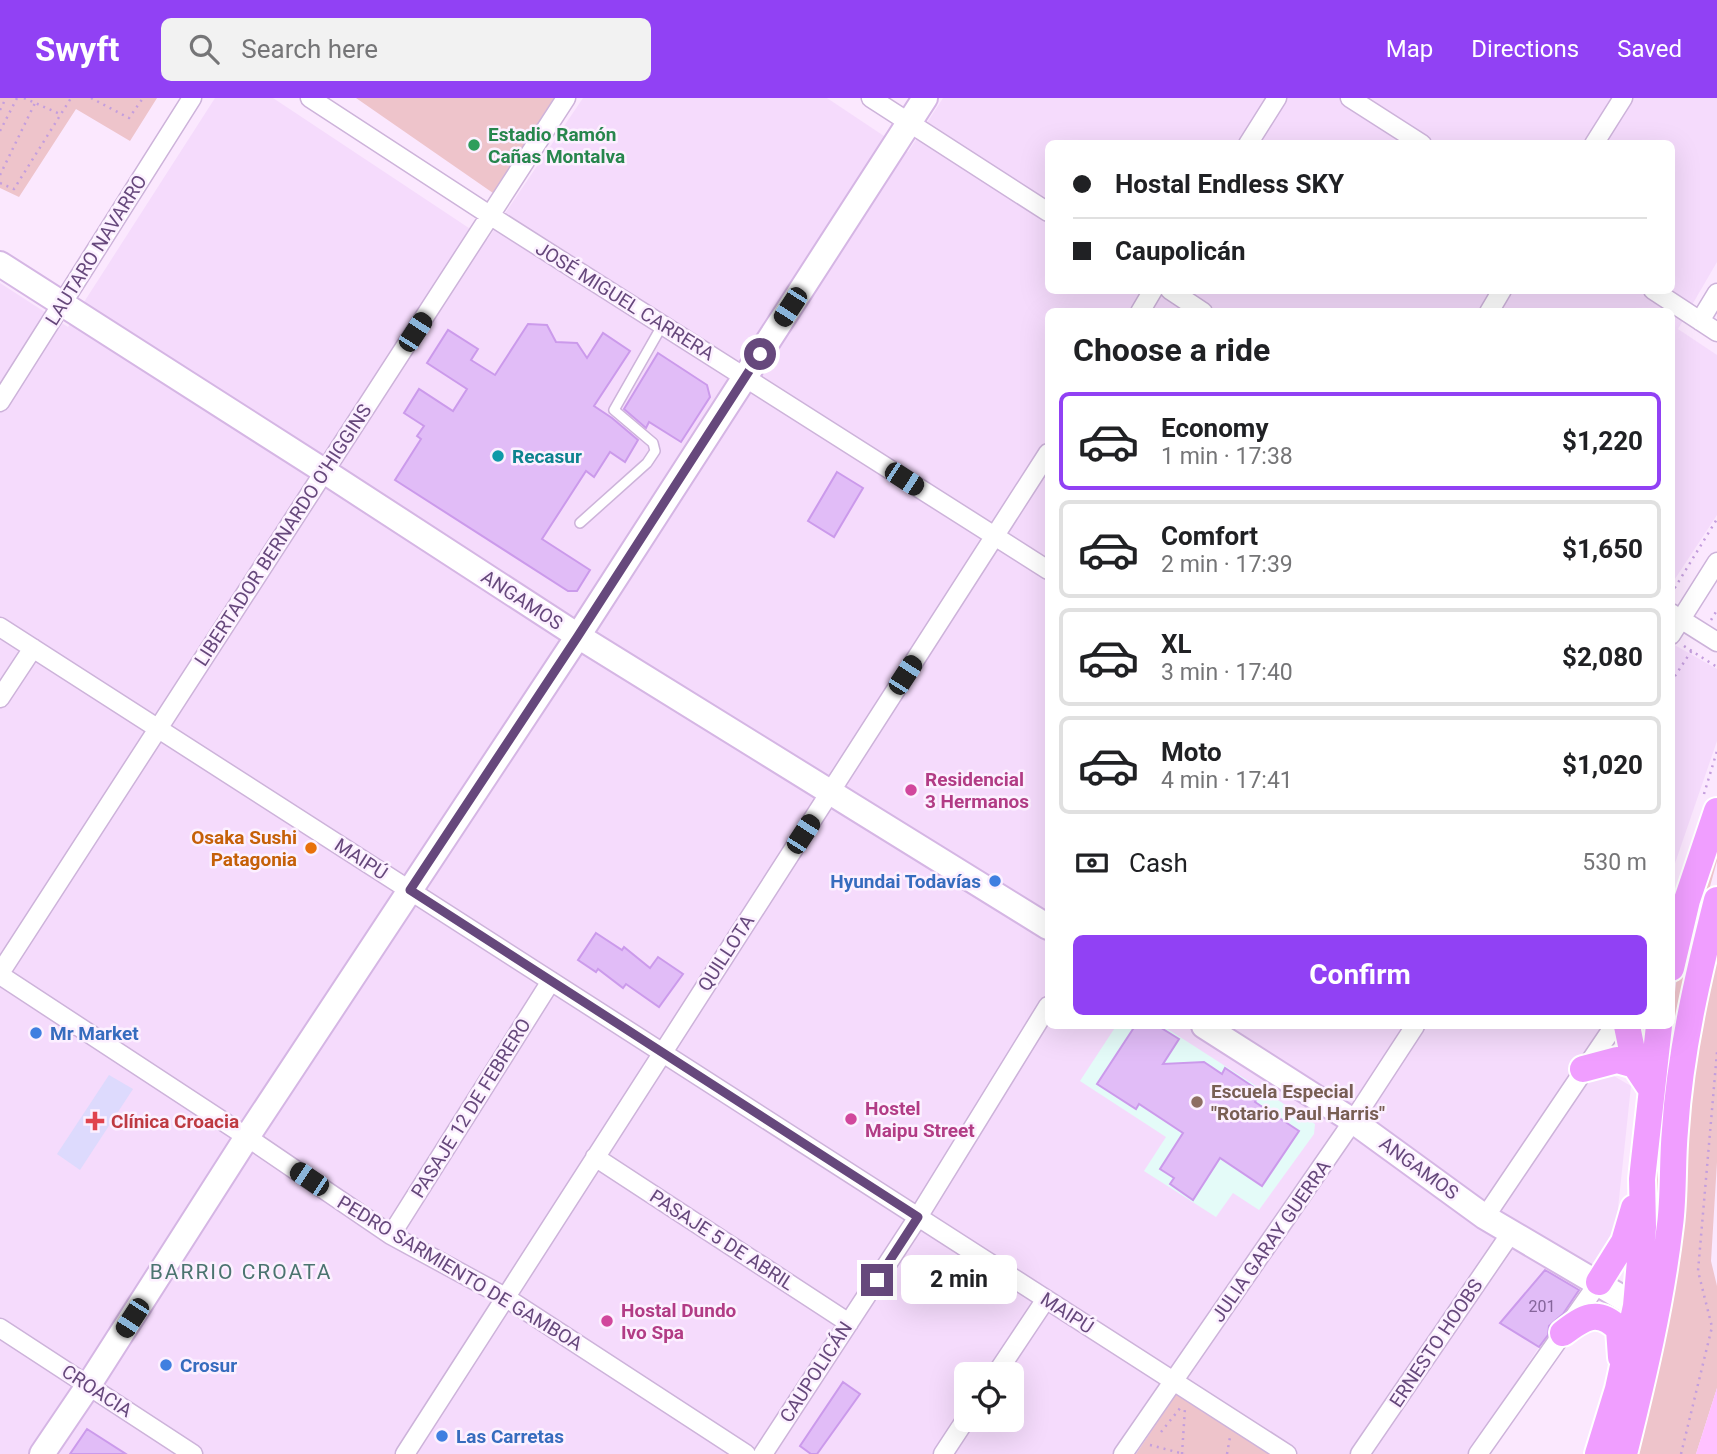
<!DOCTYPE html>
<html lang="en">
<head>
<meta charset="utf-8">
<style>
  body { margin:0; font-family:Roboto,sans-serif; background:#f2f2f2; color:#202124; height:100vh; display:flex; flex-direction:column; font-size:26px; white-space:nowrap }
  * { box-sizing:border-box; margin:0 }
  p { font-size:23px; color:#757577 }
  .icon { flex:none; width:38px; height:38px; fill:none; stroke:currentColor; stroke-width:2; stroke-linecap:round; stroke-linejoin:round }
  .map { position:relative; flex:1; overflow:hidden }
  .drawer { position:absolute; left:1045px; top:210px; width:630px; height:721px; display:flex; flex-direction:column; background:#fff; border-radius:10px; box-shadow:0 7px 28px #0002 }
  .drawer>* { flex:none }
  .banner { position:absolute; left:1045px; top:42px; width:630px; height:154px; border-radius:10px; box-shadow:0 7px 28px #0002; display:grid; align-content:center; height:154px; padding:0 28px; background:#fff }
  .fabs { position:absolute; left:954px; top:1264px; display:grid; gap:14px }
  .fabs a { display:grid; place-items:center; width:70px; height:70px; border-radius:10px; background:#fff; box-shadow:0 7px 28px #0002; font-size:35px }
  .end { position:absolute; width:32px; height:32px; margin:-16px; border:9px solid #66487c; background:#fff; box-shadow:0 0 0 4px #fff }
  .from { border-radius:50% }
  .bubble { position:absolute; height:49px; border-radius:10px; background:#fff; box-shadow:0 7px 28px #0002; font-size:23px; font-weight:700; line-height:49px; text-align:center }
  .car { position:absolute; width:21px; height:42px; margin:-21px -10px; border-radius:9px; box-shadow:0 0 5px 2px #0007; background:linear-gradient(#222 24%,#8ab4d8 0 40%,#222 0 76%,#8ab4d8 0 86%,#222 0) }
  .banner b { display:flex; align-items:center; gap:24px; height:66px; font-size:26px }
  .banner b+b { border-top:2px solid #e0e0e0 }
  .banner i { width:18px; height:18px; background:#202124 }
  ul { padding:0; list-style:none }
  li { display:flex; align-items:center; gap:21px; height:98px; margin:0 14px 10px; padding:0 14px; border:4px solid #e0e0e0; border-radius:10px }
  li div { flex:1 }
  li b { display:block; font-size:26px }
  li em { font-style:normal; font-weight:700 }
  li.current { border-color:#9141f4 }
  li>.icon { width:63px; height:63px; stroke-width:1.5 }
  h2 { padding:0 28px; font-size:32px; line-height:84px }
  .pay { display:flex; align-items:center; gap:18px; height:77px; padding:0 28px; font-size:26px }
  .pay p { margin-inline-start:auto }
  .primary-button { display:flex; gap:14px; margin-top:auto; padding:14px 28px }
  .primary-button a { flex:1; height:80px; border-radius:10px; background:#9141f4; color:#fff; font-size:28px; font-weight:700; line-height:80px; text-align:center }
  header { display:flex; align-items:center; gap:42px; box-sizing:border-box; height:98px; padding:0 35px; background:#9141f4; color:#fff }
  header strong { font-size:33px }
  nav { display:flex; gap:38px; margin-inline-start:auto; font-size:24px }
  .search { width:490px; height:63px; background:#f2f2f2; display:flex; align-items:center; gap:18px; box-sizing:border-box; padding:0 24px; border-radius:10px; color:#757577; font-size:26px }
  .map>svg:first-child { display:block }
  .residential { fill:#f5dbfc; fill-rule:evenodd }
  .education { fill:#e4fbf8 }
  .medical { fill:#dddafd }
  .green { fill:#eec4cb }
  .sand { fill:#ffc1ff }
  .building { fill:#e1bcf7; stroke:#cb9aeb; stroke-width:2 }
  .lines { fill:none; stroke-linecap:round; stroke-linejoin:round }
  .lane-casing { stroke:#cdb3da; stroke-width:12 }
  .street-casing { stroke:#cdb3da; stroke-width:21 }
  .secondary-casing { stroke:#d5b6e4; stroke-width:28 }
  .primary-casing { stroke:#fff; stroke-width:30 }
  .path { stroke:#c49edd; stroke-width:2.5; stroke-dasharray:2 5; stroke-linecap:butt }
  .lane { stroke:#fff; stroke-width:9 }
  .street { stroke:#fff; stroke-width:18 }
  .secondary { stroke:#fff; stroke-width:24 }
  .primary { stroke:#f09eff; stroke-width:26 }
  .route { stroke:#66487c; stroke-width:9 }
  .leisure-dot { fill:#2e9e5b; stroke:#fcf0ff; stroke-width:2.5 }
  .culture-dot { fill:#0f9aa8; stroke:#fcf0ff; stroke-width:2.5 }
  .hotel-dot { fill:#d1479c; stroke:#fcf0ff; stroke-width:2.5 }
  .food-dot { fill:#e8710a; stroke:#fcf0ff; stroke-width:2.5 }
  .shop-dot { fill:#3f7fe0; stroke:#fcf0ff; stroke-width:2.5 }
  .education-dot { fill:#8d6e63; stroke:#fcf0ff; stroke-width:2.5 }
  .health-dot { fill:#e0444e; stroke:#fcf0ff; stroke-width:2.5 }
  .labels { text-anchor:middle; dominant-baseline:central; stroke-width:5; stroke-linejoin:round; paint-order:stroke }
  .number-label { font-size:16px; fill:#85659b }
  .leisure-label { font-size:19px; font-weight:bold; fill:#27864d; stroke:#fcf0ff; text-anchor:start }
  .street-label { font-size:19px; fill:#66487c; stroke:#fcf0ff }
  .culture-label { font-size:19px; font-weight:bold; fill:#0d838f; stroke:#fcf0ff; text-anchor:start }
  .hotel-label { font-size:19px; font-weight:bold; fill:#b23c85; stroke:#fcf0ff; text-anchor:start }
  .food-label { font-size:19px; font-weight:bold; fill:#c56008; stroke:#fcf0ff; text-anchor:end }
  .shop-label { font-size:19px; font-weight:bold; fill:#366cbe; stroke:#fcf0ff; text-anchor:start }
  .education-label { font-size:19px; font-weight:bold; fill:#785e54; stroke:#fcf0ff; text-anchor:start }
  .health-label { font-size:19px; font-weight:bold; fill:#be3a42; stroke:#fcf0ff; text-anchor:start }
  .neighbourhood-label { font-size:21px; letter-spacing:2px; fill:#4b7470; stroke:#fcf0ff }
</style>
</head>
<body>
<header>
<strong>Swyft</strong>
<div class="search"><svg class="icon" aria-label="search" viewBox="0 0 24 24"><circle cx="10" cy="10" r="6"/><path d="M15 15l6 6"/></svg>Search here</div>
<nav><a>Map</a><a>Directions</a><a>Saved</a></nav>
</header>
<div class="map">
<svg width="1717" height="1356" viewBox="0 0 1717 1356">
  <rect width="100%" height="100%" fill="#fbe8fe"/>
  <path class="residential" d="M215,0h58l214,142 96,-142h244l81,54 35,-54h774v164l-39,67 39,26v160l-46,70v-273h-623v714h556l-21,32 48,28 -15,141 -146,227h-1470v-1171l68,44zM1048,46h623v146h-623zM966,1276h46v45h-46z
    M1671,545l46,26v72l-46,134z"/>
  <path class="education" d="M1116,928h47l152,98 -1,10 -55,76 -26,-17 -17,24 -72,-46 22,-34 -86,-56z"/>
  <path class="medical" d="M109,977l24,14 -53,81 -23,-16z"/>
  <path class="green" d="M0,0h157l-27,43 -54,-32 -57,88 -19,-9z
    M356,0h198l-61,95z
    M1717,739v24l-26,95 -31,256 -10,102 2,-85 12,-173 7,-30 7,-59z
    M1717,835v229l-6,99 6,25v102l-21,66h-59l22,-85 11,-56 15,-202z
    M1177,1295l107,61h-148z"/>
  <path class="sand" d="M1717,1290v66h-21z"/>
  <path class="building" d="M528,226l19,1 9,17 21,1 10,15 16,-25 27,18 -36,55 18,12 26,22 -13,22 -15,-10 -16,25 -8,-6 -44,68 48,31 -13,21h-9l-173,-111 26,-41 -4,-3 7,-10 -20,-13 15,-24 34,22 14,-22 -40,-26 21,-33 30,19 -7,11 24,15z
    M658,255l49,32 3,12 -29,45 -32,-20 -3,6 -22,-19z
    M837,374l26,16 -29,49 -26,-16z
    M596,835l26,17 2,-3 26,21 8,-11 25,17 -24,33 -33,-23 -3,4 -25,-19 -2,3 -18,-12z
    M1135,928h23l21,13 -16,25 41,-2 18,12 3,-6 36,24 -6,10 44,29 -37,55 -42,-28 -27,42 -23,-16 4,-6 -14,-9 23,-36 -44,-29 -3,5 -39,-25z
    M1545,1172l34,20 -16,24 -14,12 -1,9 -9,12 -39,-24z
    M843,1284l17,12 -43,60h-6l-11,-8z
    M87,1331l39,25h-56z"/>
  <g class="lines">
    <g class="lane-casing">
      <path id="lane" d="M580,425l67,-60 8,-12 -2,-8 -39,-33 49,-86"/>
    </g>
    <g class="street-casing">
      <path id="street" d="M310,0l181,118 557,354
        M871,0l177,114
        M1350,0l72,46
        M1248,46l29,-46
        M1594,46l29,-46
        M1170,192l33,22
        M1653,192l64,42
        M1140,214l13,-22
        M1489,214l13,-22
        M1700,223l17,-28
        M0,304l192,-304
        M1671,515l46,29
        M0,529l1287,827
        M1671,537l46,-73
        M0,600l33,-50
        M0,875l566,-875
        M0,877l247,162 144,98 114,62 241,157
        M595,1059l254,166
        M1485,1119l129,-191
        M391,1137l160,-254
        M0,1230l193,126
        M996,1276l50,-75
        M405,1356l643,-1001
        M763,1356l155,-237 130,-211
        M943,1356l23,-35
        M1123,1356l230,-333 62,-95
        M1360,1356l151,-221
        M1478,1356l121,-172"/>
    </g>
    <g class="secondary-casing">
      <path id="secondary" d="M0,166l324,207 254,165 470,291
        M1204,928l149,95 132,96 151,89
        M42,1356l46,-68 159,-249 331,-501 347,-538"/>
    </g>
    <g class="primary-casing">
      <path id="primary" d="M1671,870l16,-68 30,-89
        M1627,928l8,39 16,24
        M1583,971l34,-9 18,5
        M1599,1184l25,-40 10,-34
        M1563,1235c21,-16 35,-25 56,-4l2,28
        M1598,1356l20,-65 18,-83 7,-79 -1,-48 17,-153
        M1624,1356c19,-76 37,-151 46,-229 4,-31 2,-64 5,-95 5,-78 23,-155 42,-230"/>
    </g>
    <path class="path" d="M24,0l36,16
      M91,0l38,20 14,-20
      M0,12l6,-12
      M0,33l17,-33
      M0,77l35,-72
      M0,85l14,6 57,-91
      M1671,496l46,-75
      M1711,522l6,-10
      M1684,548l33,21
      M1671,584l23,-35
      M1704,696l13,-43
      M1161,1334l20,-25
      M1150,1347l34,9
      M1182,1356l3,-46
      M1227,1356l3,-17
      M1681,1356l31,-127 -14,-56 19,-219"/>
    <use href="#lane" class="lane"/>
    <use href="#street" class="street"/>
    <use href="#secondary" class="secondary"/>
    <use href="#primary" class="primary"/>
  </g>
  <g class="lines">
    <path class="route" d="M760,256l-182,282 -168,254 508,327 -41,63"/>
  </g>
  <circle class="leisure-dot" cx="474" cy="47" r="7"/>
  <circle class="culture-dot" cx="498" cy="358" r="7"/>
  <g class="hotel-dot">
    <circle cx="911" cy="692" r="7"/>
    <circle cx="851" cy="1021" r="7"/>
    <circle cx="607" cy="1223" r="7"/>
  </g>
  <circle class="food-dot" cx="311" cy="750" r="7"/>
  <g class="shop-dot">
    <circle cx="995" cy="783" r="7"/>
    <circle cx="36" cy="935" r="7"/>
    <circle cx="166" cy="1267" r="7"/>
    <circle cx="442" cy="1338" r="7"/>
  </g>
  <circle class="education-dot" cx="1197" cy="1004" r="7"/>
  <path class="health-dot" d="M91.5 1012.5h7v7h7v7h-7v7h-7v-7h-7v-7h7z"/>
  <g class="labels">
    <g class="number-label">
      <text x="1542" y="1208">201</text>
    </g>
    <g class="leisure-label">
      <text x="488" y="36">Estadio Ramón<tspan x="488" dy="22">Cañas Montalva</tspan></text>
    </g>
    <g class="street-label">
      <text transform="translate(96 152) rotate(-58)">LAUTARO NAVARRO</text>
      <text transform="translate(625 203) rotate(32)">JOSÉ MIGUEL CARRERA</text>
      <text transform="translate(283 437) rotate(-57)">LIBERTADOR BERNARDO O'HIGGINS</text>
      <text transform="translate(522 502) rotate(33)">ANGAMOS</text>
      <text transform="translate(361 761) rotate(33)">MAIPÚ</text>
      <text transform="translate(726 855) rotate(-57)">QUILLOTA</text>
      <text transform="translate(471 1010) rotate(-58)">PASAJE 12 DE FEBRERO</text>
      <text transform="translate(1419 1070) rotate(36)">ANGAMOS</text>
      <text transform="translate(722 1142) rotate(33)">PASAJE 5 DE ABRIL</text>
      <text transform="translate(1271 1143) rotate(-55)">JULIA GARAY GUERRA</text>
      <text transform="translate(460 1175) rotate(31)">PEDRO SARMIENTO DE GAMBOA</text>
      <text transform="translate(1067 1215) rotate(33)">MAIPÚ</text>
      <text transform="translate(1436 1245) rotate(-56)">ERNESTO HOOBS</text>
      <text transform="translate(816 1274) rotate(-57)">CAUPOLICÁN</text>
      <text transform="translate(97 1293) rotate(33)">CROACIA</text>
    </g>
    <g class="culture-label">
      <text x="512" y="358">Recasur</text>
    </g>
    <g class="hotel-label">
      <text x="925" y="681">Residencial<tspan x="925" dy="22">3 Hermanos</tspan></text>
      <text x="865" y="1010">Hostel<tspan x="865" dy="22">Maipu Street</tspan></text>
      <text x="621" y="1212">Hostal Dundo<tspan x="621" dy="22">Ivo Spa</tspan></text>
    </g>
    <g class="food-label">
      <text x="297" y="739">Osaka Sushi<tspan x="297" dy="22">Patagonia</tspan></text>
    </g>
    <g class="shop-label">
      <text x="981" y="783" text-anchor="end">Hyundai Todavías</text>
      <text x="50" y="935">Mr Market</text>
      <text x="180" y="1267">Crosur</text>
      <text x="456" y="1338">Las Carretas</text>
    </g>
    <g class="education-label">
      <text x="1211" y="993">Escuela Especial<tspan x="1211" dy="22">"Rotario Paul Harris"</tspan></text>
    </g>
    <g class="health-label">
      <text x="111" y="1023">Clínica Croacia</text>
    </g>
    <g class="neighbourhood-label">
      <text x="241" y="1174">BARRIO CROATA</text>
    </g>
  </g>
</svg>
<div class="fabs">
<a><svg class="icon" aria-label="locate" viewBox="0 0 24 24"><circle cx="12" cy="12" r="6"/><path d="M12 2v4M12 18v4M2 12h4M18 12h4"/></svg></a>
</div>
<i class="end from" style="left:760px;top:256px"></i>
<i class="end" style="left:877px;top:1182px"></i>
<div class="bubble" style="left:901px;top:1157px;width:116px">2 min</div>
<i class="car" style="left:790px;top:209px;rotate:213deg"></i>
<i class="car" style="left:415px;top:234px;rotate:33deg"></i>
<i class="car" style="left:904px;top:381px;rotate:123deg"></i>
<i class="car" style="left:905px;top:577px;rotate:33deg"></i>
<i class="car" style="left:803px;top:736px;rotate:33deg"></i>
<i class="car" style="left:309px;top:1081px;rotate:304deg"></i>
<i class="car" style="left:132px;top:1220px;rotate:213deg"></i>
<div class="banner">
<b><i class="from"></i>Hostal Endless SKY</b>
<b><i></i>Caupolicán</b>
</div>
<section class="drawer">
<h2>Choose a ride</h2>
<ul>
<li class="current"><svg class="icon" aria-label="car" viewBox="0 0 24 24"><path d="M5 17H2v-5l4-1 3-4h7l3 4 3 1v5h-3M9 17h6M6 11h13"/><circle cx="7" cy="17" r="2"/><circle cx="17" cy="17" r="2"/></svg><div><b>Economy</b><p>1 min · 17:38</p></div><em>$1,220</em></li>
<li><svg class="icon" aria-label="car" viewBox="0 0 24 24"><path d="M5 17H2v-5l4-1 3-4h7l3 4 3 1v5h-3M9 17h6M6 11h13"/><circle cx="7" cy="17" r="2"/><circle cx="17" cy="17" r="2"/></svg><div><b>Comfort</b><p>2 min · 17:39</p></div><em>$1,650</em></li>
<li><svg class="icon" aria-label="car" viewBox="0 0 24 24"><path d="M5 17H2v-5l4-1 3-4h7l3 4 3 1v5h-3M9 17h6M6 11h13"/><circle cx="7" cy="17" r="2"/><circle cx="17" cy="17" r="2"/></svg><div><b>XL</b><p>3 min · 17:40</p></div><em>$2,080</em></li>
<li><svg class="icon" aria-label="car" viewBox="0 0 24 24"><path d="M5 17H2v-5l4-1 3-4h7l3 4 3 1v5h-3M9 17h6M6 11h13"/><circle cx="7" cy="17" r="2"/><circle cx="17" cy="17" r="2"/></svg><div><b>Moto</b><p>4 min · 17:41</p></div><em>$1,020</em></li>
</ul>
<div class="pay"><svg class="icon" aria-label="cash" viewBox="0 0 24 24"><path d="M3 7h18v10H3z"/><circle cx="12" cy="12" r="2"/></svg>Cash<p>530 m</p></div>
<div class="primary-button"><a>Confirm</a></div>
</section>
</div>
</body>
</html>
